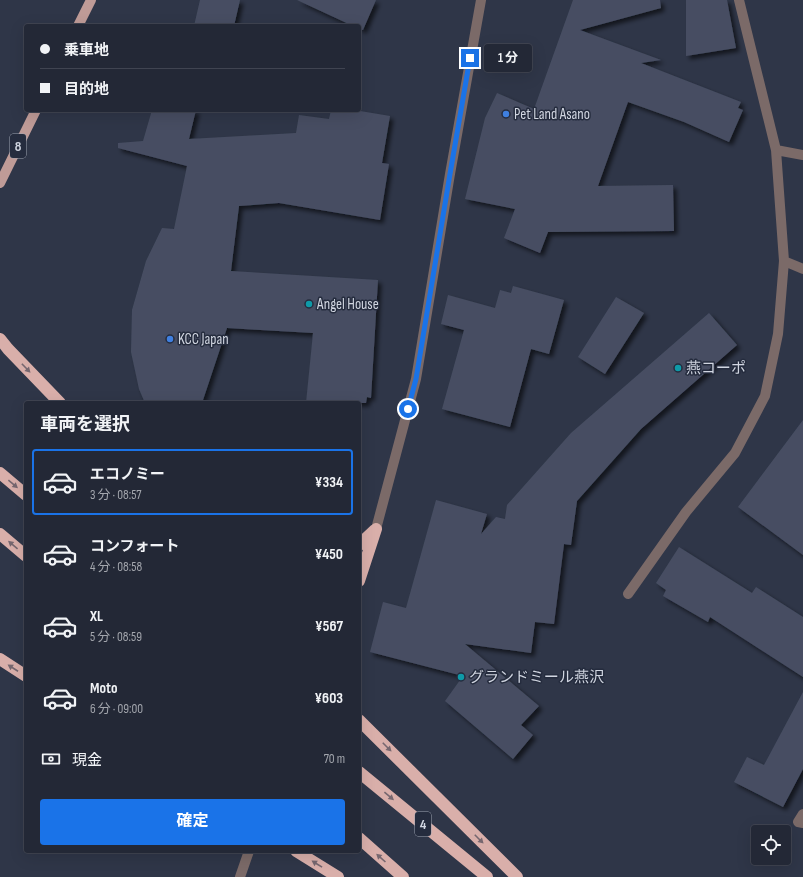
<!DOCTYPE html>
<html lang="ja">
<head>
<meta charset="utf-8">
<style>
  body { margin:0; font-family:"Sofia Sans Condensed","Noto Sans JP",sans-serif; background:#2b303e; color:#f1f3f6; height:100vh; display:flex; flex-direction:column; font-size:15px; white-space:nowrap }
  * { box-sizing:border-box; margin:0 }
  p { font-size:13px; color:#a3a6ad }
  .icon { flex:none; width:22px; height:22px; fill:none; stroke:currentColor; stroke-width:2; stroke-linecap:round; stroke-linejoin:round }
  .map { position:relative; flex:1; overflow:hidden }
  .drawer { position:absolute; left:24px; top:401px; width:337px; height:452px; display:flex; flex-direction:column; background:#232836; border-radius:4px; box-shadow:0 4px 16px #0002,0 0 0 1px #404451 }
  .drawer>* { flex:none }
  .banner { position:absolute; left:24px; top:24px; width:337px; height:88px; border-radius:4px; box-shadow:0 4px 16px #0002,0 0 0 1px #404451; display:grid; align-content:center; height:88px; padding:0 16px; background:#232836 }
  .buttons { position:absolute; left:751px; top:825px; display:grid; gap:8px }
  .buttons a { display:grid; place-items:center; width:40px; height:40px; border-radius:4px; background:#232836; box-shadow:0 4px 16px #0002,0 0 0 1px #404451; font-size:20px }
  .end { position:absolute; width:18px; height:18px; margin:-9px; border:5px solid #1a73e8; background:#fff; box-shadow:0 0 0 2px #fff }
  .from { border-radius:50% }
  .bubble { position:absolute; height:28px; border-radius:4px; background:#232836; box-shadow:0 4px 16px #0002,0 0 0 1px #404451; font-size:13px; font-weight:700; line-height:28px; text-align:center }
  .banner b { display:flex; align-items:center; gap:14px; height:38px; font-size:15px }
  .banner b+b { border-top:1px solid #404451 }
  .banner i { width:10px; height:10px; background:#f1f3f6 }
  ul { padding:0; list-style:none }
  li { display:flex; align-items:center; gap:12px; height:66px; margin:0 8px 6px; padding:0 8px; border:2px solid transparent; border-radius:4px }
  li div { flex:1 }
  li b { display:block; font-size:15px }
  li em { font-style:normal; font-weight:700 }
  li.current { border-color:#1a73e8 }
  li>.icon { width:36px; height:36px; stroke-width:1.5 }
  h2 { padding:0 16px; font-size:18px; line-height:48px }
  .pay { display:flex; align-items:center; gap:10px; height:44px; padding:0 16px; font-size:15px }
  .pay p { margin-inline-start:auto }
  .cta { display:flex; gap:8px; margin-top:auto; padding:8px 16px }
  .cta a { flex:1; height:46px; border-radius:4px; background:#1a73e8; color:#fff; font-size:16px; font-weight:700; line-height:46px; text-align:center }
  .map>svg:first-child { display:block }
  .building { fill:#474e62; filter:url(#shadow) }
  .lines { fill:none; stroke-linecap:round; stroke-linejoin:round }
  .minor { stroke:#7b6a68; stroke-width:10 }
  .major { stroke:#bf9b97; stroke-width:10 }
  .highway { stroke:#d9afaa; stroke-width:12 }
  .oneway { fill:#76676f }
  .route { stroke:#1a73e8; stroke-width:5 }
  .shop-dot { fill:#3f7fe0; stroke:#252c3e; stroke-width:1.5 }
  .culture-dot { fill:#0f9aa8; stroke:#252c3e; stroke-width:1.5 }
  .labels { text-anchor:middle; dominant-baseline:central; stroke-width:3; stroke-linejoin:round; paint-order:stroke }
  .shield { fill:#252c3e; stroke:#9da3b0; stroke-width:1 }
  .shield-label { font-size:14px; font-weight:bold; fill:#d1d6e1 }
  .poi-label { font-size:15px; fill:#d1d6e1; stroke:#252c3e; text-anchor:start }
</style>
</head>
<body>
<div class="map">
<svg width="803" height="877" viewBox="0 0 803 877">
  <defs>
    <filter id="shadow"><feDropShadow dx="3.5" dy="3.5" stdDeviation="2" flood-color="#0009"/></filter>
  </defs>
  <rect width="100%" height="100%" fill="#2f3648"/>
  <path class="building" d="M200,0h40l-6,26h-40z
    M297,0h79l-13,30 -4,-1v-3h-6z
    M573,0h87l1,8 -81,22 81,30 -20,3 100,39 -3,6 5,2 -14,32 -45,-20 -56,-20 -30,84 75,-1 1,46 -126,1 -8,21 -36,-15 11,-29 -50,-10 20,-81 12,-25 37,16z
    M686,0h41l9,48 -50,8z
    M152,110h44l-7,29 107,-6 3,-18 30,4 2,-9h23l36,6 -8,47 7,1 -9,56 -101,-17 -40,3 -8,65 147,9 -7,118 -4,-1 -1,6h-60l7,-70 -86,-5 -25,75h-57l-6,-14 -8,-37 1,-42 14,-49 16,-33 12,1 13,-63 -69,-18v-5l25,-2z
    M513,286l51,14 -15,54 -18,-5 -21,78 -68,-18 22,-79 -23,-6 7,-29 47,13 5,-18 11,3z
    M616,297l28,16 -39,61 -27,-17z
    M709,313l28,32 -96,84 -64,72 -6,44 -7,-1 -10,80 -19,-2 -4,31 -66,-9 74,62 -18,19 12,10 -20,24 -68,-58 18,-25 -93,-24 13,-50 23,6 30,-108 51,14 -6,20 15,-17 9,2 2,-14 64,-72z
    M803,420v135l-65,-48z
    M679,547l73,46 4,-6 47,30v60l-93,-60 -2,5 -45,-26 3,-6 -10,-7z
    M803,692v77l-20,38 -49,-25 13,-25 17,8z"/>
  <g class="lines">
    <path class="minor" d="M776,150l27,5
      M784,261l19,8
      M376,529l40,-150 34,-205 31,-174
      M628,594l58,-82 49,-59 30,-57 13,-62 6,-73 -8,-111 -37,-150
      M803,814l-5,8 5,1
      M240,877l9,-26"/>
    <path class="major" d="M78,26l13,-26
      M0,183l36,-73"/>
    <path class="highway" d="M0,339l8,10 52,54
      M0,473l26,22
      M0,534l26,22
      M359,545l16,-15
      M359,581l17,-52
      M0,659l26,17
      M359,720l158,157
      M359,772l128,105
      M359,838l44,39
      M296,851l42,26"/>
  </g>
  <defs><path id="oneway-solid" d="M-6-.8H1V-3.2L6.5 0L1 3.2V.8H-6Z"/></defs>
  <g class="oneway">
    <use href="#oneway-solid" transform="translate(26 368) rotate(46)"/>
    <use href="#oneway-solid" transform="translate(13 484) rotate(40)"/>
    <use href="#oneway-solid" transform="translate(13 545) rotate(-140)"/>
    <use href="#oneway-solid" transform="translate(13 668) rotate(-147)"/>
    <use href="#oneway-solid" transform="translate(387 747) rotate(45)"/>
    <use href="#oneway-solid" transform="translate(389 796) rotate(40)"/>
    <use href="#oneway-solid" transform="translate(479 839) rotate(45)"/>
    <use href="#oneway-solid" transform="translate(381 858) rotate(-138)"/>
    <use href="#oneway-solid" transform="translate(317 864) rotate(-148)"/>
  </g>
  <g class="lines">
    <path class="route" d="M408,409l8,-30 34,-205 20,-116"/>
  </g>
  <g class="shop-dot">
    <circle cx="506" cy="114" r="4"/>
    <circle cx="170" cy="339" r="4"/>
  </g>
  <g class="culture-dot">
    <circle cx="309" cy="304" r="4"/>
    <circle cx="678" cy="368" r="4"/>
    <circle cx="461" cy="677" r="4"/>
  </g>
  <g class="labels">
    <g class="shield">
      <rect x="10" y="134" width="16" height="24" rx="3"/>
      <rect x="415" y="812" width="16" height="24" rx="3"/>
    </g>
    <g class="shield-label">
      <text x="18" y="146">8</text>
      <text x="423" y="824">4</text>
    </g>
    <g class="poi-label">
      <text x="514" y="114">Pet Land Asano</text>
      <text x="317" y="304">Angel House</text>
      <text x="178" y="339">KCC Japan</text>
      <text x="686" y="368">燕コーポ</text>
      <text x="469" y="677">グランドミール燕沢</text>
    </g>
  </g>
</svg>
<div class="buttons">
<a><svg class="icon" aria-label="locate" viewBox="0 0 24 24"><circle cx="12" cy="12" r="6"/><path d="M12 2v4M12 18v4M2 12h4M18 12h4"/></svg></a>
</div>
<i class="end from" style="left:408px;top:409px"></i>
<i class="end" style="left:470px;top:58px"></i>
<div class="bubble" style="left:484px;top:44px;width:48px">1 分</div>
<div class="banner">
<b><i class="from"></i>乗車地</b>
<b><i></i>目的地</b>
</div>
<section class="drawer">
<h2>車両を選択</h2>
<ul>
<li class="current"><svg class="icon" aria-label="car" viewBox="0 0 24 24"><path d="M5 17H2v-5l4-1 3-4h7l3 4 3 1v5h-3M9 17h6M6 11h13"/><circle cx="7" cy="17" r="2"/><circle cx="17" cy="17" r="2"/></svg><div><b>エコノミー</b><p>3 分 · 08:57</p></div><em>¥334</em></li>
<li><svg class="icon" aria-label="car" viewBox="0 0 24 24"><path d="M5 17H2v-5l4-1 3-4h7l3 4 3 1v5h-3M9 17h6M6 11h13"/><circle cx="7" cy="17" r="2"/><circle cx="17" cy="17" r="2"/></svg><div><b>コンフォート</b><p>4 分 · 08:58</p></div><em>¥450</em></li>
<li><svg class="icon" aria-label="car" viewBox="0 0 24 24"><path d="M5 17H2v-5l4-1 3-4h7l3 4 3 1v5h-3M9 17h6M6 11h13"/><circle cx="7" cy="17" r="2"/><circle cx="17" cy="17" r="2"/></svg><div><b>XL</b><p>5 分 · 08:59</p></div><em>¥567</em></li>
<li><svg class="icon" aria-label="car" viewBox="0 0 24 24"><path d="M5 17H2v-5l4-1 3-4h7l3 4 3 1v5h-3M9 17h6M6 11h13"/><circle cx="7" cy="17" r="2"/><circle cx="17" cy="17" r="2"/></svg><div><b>Moto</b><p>6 分 · 09:00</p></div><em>¥603</em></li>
</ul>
<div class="pay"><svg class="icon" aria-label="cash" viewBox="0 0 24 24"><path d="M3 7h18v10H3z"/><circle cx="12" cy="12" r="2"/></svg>現金<p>70 m</p></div>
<div class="cta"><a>確定</a></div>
</section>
</div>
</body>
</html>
